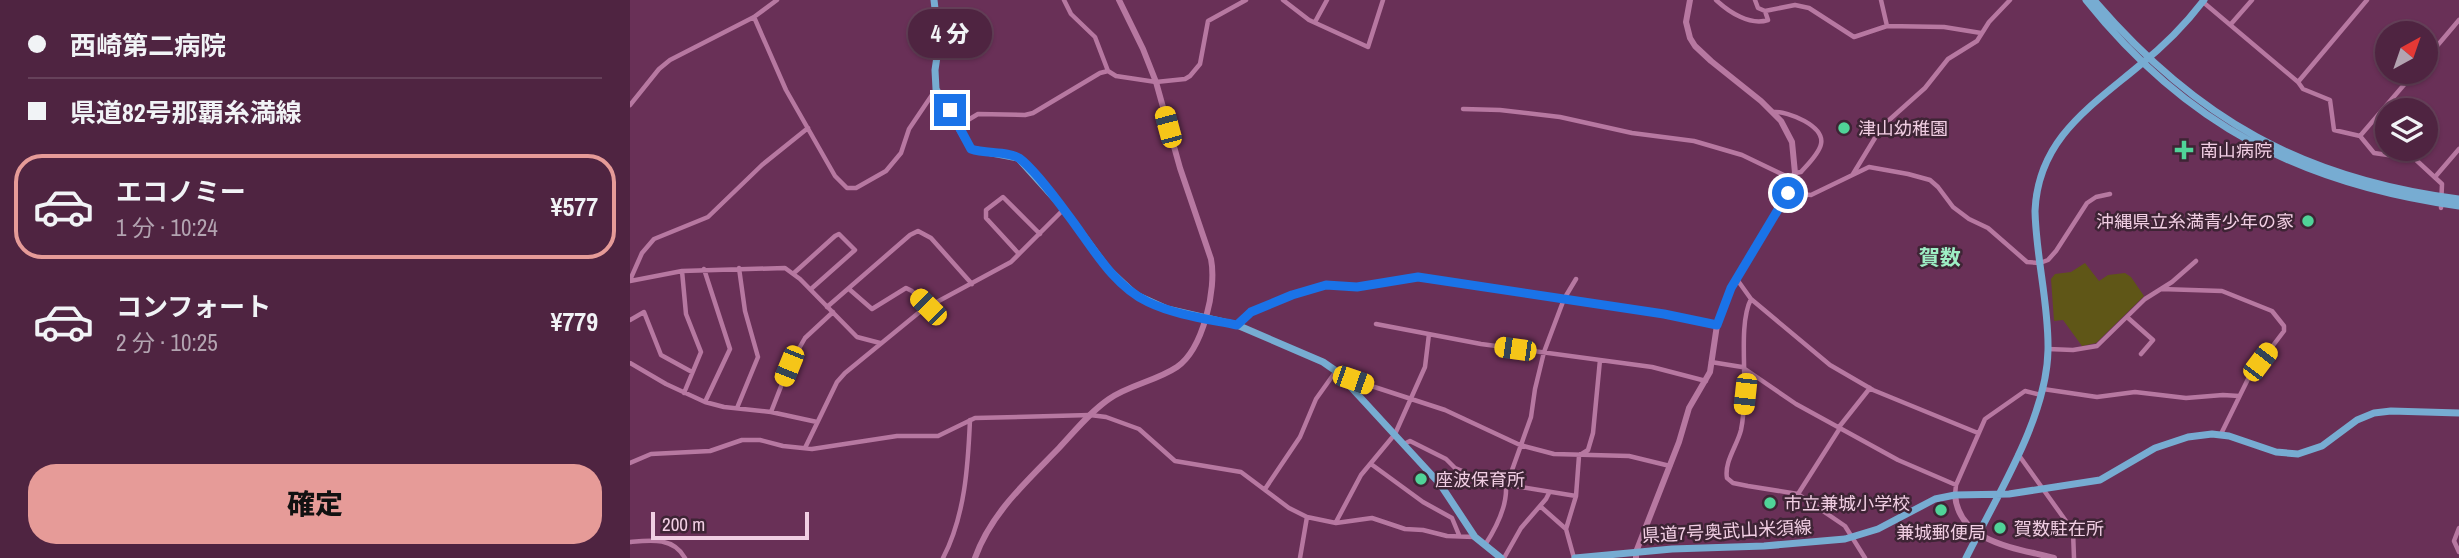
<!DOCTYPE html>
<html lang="ja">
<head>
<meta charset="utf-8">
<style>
  body { margin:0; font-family:"Archivo Narrow","Noto Sans JP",sans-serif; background:#59304c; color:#f1f3f6; height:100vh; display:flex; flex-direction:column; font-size:26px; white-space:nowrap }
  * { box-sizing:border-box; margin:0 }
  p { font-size:23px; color:#b3a4b1 }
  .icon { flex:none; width:38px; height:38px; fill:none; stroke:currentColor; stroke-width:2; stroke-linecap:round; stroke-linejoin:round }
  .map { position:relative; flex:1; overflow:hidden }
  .drawer { display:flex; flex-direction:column; background:#4f2441; width:630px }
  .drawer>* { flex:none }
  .banner { display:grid; align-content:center; height:154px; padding:0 28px; background:#4f2441 }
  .needle { width:46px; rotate:40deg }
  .fabs { position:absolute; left:1745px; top:21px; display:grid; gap:14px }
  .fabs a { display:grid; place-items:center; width:63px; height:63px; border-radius:50%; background:#4f2441; box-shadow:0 2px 5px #0004,0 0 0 2px #66415a; font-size:35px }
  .scale { position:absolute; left:21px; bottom:18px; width:158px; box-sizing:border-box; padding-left:7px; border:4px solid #f1cee3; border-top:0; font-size:19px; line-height:24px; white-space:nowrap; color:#f1cee3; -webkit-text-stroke:5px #3e2435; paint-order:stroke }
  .end { position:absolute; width:32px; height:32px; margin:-16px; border:9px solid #1a73e8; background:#fff; box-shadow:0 0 0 4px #fff }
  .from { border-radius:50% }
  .bubble { position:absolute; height:49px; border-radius:24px; background:#4f2441; box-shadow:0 2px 5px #0004,0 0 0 2px #66415a; font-size:23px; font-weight:800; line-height:49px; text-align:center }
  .car { position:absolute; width:21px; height:42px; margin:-21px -10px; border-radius:9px; box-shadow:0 0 5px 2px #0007; background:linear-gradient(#f5c518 24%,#345 0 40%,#f5c518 0 76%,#345 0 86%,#f5c518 0) }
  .banner b { display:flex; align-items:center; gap:24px; height:66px; font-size:26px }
  .banner b+b { border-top:2px solid #66415a }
  .banner i { width:18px; height:18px; background:#f1f3f6 }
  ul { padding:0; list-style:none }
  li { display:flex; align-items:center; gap:21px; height:105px; margin:0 14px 10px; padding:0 14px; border:4px solid transparent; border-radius:28px }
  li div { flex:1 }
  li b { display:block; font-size:26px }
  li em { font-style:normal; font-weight:800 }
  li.on { border-color:#e69b98 }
  li>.icon { width:63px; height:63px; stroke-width:1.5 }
  .cta { display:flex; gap:14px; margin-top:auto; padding:14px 28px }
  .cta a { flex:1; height:80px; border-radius:28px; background:#e69b98; color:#111; font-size:28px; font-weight:800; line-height:80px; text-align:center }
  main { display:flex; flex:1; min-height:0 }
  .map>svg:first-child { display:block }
  .green { fill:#5f5617 }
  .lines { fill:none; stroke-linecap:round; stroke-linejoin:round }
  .street { stroke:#b778a1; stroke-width:4.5 }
  .secondary { stroke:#b778a1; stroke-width:6 }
  .primary { stroke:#77acd2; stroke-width:7 }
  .route { stroke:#1a73e8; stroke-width:9 }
  .poi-dot { fill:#50d398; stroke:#3e2435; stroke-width:2.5 }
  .labels { text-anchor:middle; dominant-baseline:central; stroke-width:5; stroke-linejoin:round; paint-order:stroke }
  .poi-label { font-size:18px; fill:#f1cee3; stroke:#3e2435; text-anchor:start }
  .street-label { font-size:18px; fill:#f1cee3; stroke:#3e2435 }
  .quarter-label { font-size:21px; font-weight:bold; fill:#9deec4; stroke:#3e2435 }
</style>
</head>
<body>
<main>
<section class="drawer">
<div class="banner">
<b><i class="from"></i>西崎第二病院</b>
<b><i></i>県道82号那覇糸満線</b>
</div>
<ul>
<li class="on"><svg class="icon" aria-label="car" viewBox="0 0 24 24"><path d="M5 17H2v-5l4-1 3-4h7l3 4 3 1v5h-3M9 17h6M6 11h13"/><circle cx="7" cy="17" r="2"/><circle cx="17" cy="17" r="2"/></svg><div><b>エコノミー</b><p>1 分 · 10:24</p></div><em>¥577</em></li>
<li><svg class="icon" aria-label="car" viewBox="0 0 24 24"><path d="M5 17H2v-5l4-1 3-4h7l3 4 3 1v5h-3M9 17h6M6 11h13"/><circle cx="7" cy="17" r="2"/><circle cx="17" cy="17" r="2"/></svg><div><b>コンフォート</b><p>2 分 · 10:25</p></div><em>¥779</em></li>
</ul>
<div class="cta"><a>確定</a></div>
</section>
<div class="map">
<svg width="1829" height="558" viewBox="0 0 1829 558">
  <rect width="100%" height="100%" fill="#693057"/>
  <path class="green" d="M1455,263l14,18 9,-6 17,-2 6,4 13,19 -48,47 -14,3 -19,-26 -9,1 -3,-42 4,-5 16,-2z"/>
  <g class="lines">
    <path class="street" d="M434,0l7,14 24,23 13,34 8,5 40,6 29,-3 5,-3 10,-12 8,-43 38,-21
      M653,0l26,20 59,27 15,-47
      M1086,0c13,12 34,26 52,20l-3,-9 -7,-3 -3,-8
      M1251,0l6,26
      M1573,2l95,80 5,7 27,11 4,30 26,6 14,17 41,6 27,25 -1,24
      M1135,11l30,-6 14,3 45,29 33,-11 57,1 37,6
      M124,17l32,73 49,86 12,12h9l30,-17 15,-18 8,-24 27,-40
      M685,22l12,-22
      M1601,24l21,-24
      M1796,59l33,-39
      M1668,82l69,-82
      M0,105l29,-36 11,-9 84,-43 23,-17
      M833,109l37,1 60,7 72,16 62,8 48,14 50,24
      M1144,112c14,-1 51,14 47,32 -2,10 -14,21 -20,28l-6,1
      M328,126l20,-12 47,1 8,-2 67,-40 8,-2
      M1730,136l55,-64
      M1223,174l25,-41 10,-12 37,-33 23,-29 29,-18 12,-19 21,-22
      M1805,177l24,-28
      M1158,193l23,2 58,-28 39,7 22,6 8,7 15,20 16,12 19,9 39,34 13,1 8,-3 8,-9 31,-48 9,-6 14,-3
      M389,254l-33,-36v-8l17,-13 37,37
      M74,269l26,80 -25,53
      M52,271l4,43 15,38 -17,41
      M164,273l41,-37 4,-2 16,16 -44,39
      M1106,278l15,21 79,66 43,25 105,43
      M0,280l12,-27 12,-14 54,-22 54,-52 46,-37
      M0,281l52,-10 103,-3 15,11 57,58 23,6
      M219,289l23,20 34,-21 6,3 16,16
      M1531,289l61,2 50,20 12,15v5l-35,46 -28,57
      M1121,299c-12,23 -5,72 -7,98 0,11 -1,23 -3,33 -4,16 -17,32 -14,48l6,5 15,3 50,8 47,32 20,32
      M197,307l83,-72 8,-4 13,7 41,46
      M1497,317l26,23 -12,14
      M0,320l14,-8 17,43 31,17
      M746,324l105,20 171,23 54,14
      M607,325l14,-13 41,-17 34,-10 31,2 61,-10 246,37 53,11
      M1418,349l25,1 24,-4 48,-47 27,-17 24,-21
      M1081,362l31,5 54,37 102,56 58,25
      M0,363l36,21 39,18 19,5 47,5 46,10
      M718,382l5,-2 92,30 75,35 34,9 75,2 41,10
      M1413,389l54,8 38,-5 51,6 37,-3 16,1
      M107,408l21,-51 -13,-46 -6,-43
      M141,412l18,-46 16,-28 28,-26
      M1209,427l31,-39
      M774,444l6,-3 36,18 9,9 35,14 86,14
      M175,448l32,-66 8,-9 77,-63 89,-48 53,-53
      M1388,454l55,77 1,27
      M950,455l8,-5 5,-17 7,-73
      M0,463l21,-9 59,-3 32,-11h18l23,6 29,3 85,-13h41l37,-18 115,-3 16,2 33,12 36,32 66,11 48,36 18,9 29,6 36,-5 33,11 18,1 24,6 27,1
      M741,464l52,38 29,16 7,17
      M635,489l35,-52 16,-38 20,-28
      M1168,494l42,-66
      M1325,495l1,-10 29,-66 40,-28 16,4
      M910,506l26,23 8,29
      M706,522l25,-47 34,-41 30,-67 4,-33
      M1829,528l-5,13 5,11
      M936,529l10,-33 3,-40
      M0,542c21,-2 43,-5 55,16
      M855,545c11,-17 22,-38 21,-58l25,-70 4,-28 9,-37 20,-53 12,-20
      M313,558c22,-42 25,-92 27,-138
      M670,558l7,-41
      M874,558l17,-30 25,-29 3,-6"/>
    <path class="secondary" d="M1325,495c4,48 62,53 99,63
      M345,558c16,-45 52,-77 84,-110 16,-17 31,-36 50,-49 20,-14 47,-18 68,-32 26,-18 40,-78 34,-108l-31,-91 -24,-86 -13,-33 -24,-49
      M1006,558v-6l43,-110 10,-34 21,-36 7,-47 14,-37 52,-86 12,-29 -3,-31 -11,-21 -20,-20 -50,-40 -16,-15 -5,-8 -4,-16 4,-22"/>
    <path class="primary" d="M304,0l5,43 -4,27 1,19 35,60 47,9 46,51 44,60 28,26 31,14 70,16 86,37 13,9 104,113 35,53 26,21
      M1456,0c100,125 215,184 373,206
      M1464,0c102,119 209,179 365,199
      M945,558l97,-9 92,-3 81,-7 33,-10 57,-30 20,-4 54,-1 91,-14 55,-32 33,-11 24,-3 17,2 47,16 22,2 24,-8 35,-26 17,-7 17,-2 68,2
      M1336,558c30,-61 81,-140 82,-208 1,-46 -12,-92 -13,-139 3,-72 55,-104 105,-146 24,-19 45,-40 64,-65"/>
  </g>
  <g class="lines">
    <path class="route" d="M320,110l21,39c14,5 37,2 48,9 15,11 38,42 49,57 23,30 45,71 80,87 27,13 60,17 89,23l14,-13 41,-17 34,-10 31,2 61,-10 246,37 53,11 14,-37 57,-95"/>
  </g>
  <g class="poi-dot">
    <circle cx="1214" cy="128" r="7"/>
    <path d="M1550.5 139.5h7v7h7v7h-7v7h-7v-7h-7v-7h7z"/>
    <circle cx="1678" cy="221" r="7"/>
    <circle cx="791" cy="479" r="7"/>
    <circle cx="1140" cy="503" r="7"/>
    <circle cx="1311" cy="510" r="7"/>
    <circle cx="1370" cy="528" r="7"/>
  </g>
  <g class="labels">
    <g class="poi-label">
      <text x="1228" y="128">津山幼稚園</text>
      <text x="1570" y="150">南山病院</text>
      <text x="1664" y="221" text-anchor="end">沖縄県立糸満青少年の家</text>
      <text x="805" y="479">座波保育所</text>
      <text x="1154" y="503">市立兼城小学校</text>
      <text x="1384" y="528">賀数駐在所</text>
      <text x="1311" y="532" text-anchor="middle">兼城郵便局</text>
    </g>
    <g class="street-label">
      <text transform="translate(1097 531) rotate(-3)">県道7号奥武山米須線</text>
    </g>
    <g class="quarter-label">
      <text x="1310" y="257">賀数</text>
    </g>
  </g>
</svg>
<div class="fabs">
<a><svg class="needle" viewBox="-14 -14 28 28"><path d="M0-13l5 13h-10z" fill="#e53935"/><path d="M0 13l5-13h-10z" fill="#b3a4b1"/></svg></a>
<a><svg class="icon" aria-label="layers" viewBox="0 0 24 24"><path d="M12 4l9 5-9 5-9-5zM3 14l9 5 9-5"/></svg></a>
</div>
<div class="scale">200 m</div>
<i class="end from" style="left:1158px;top:193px"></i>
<i class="end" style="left:320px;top:110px"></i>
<div class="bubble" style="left:278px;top:9px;width:84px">4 分</div>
<i class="car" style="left:538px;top:127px;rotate:345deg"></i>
<i class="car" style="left:298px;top:307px;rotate:315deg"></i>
<i class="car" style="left:885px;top:349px;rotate:278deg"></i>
<i class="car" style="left:1630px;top:362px;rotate:37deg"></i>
<i class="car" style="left:159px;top:366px;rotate:202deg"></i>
<i class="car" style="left:723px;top:380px;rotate:109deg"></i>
<i class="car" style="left:1115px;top:394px;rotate:186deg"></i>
</div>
</main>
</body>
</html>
